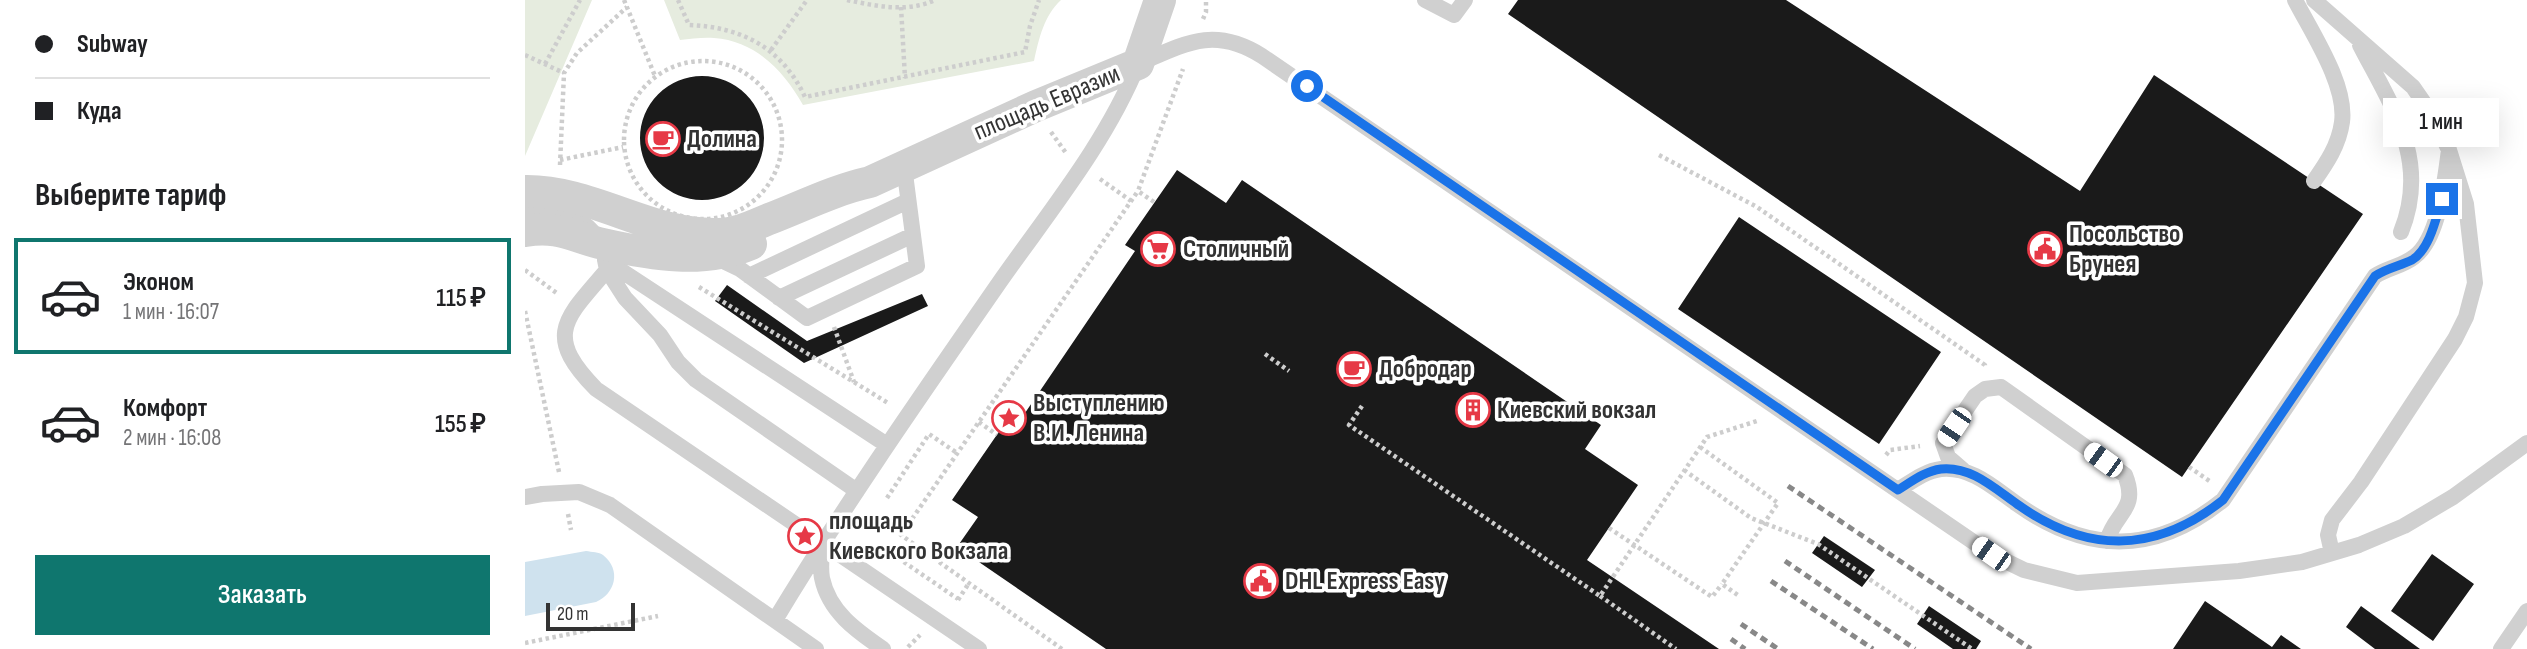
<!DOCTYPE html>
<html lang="ru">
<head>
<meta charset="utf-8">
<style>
  body { margin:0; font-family:"Sofia Sans Condensed",sans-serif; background:#f6f6f6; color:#202124; height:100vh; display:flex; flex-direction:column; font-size:26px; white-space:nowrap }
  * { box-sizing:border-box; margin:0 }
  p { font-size:23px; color:#757577 }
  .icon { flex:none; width:38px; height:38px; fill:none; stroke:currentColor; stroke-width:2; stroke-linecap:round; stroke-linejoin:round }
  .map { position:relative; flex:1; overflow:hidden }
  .sheet { display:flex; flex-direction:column; background:#fff; width:525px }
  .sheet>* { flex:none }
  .guide { display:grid; align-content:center; height:154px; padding:0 35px; background:#fff }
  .scale { position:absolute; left:21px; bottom:18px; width:89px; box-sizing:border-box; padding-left:7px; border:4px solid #333; border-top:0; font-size:19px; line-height:24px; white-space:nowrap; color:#333; -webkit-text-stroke:5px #fff; paint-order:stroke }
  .end { position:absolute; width:32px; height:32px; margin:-16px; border:9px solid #1a73e8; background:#fff; box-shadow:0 0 0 4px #fff }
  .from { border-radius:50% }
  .bubble { position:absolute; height:49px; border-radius:0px; background:#fff; box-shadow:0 7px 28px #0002; font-size:23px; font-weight:600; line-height:49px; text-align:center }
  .car { position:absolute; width:21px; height:42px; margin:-21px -10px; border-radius:9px; box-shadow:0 0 5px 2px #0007; background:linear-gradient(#fff 24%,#345 0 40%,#fff 0 76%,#345 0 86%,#fff 0) }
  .guide b { display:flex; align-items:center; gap:24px; height:66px; font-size:26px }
  .guide b+b { border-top:2px solid #e0e0e0 }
  .guide i { width:18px; height:18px; background:#202124 }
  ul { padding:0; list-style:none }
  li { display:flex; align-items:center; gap:21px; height:116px; margin:0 14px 10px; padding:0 21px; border:4px solid transparent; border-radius:0px }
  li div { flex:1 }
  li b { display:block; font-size:26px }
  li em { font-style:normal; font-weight:600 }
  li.current { border-color:#0f766e }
  li>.icon { width:63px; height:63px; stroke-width:1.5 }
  h2 { padding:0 35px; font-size:32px; line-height:84px }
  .cta { display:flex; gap:14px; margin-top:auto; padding:14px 35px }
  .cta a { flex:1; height:80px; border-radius:0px; background:#0f766e; color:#fff; font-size:28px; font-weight:600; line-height:80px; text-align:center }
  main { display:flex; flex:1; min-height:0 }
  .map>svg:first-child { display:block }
  .green { fill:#e6ecdf }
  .water { fill:#cfe2ee }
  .building { fill:#1a1a1a }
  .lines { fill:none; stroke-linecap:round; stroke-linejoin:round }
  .path { stroke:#cdcdcd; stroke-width:4.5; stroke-dasharray:3.5 3.5; stroke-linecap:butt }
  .lane { stroke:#d0d0d0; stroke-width:16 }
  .street { stroke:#d0d0d0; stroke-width:32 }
  .rail { stroke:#888; stroke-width:5; stroke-dasharray:7 5; stroke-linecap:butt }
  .route { stroke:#1a73e8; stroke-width:9 }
  .labels { text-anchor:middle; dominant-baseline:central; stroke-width:7; stroke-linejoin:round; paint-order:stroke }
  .street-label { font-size:26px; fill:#333; stroke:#fff }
  .poi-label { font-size:26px; font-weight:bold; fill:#333; stroke:#fff; text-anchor:start }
</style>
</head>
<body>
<main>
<section class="sheet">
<div class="guide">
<b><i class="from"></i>Subway</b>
<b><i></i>Куда</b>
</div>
<h2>Выберите тариф</h2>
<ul>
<li class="current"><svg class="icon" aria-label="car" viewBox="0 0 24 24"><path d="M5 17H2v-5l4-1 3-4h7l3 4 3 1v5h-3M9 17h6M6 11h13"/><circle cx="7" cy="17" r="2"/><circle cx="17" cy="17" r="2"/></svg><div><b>Эконом</b><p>1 мин · 16:07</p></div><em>115 ₽</em></li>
<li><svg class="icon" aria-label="car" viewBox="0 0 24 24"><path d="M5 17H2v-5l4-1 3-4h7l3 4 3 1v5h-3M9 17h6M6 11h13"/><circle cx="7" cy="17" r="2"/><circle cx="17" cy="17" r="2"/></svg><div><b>Комфорт</b><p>2 мин · 16:08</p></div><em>155 ₽</em></li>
</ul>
<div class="cta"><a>Заказать</a></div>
</section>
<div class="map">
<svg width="2002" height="649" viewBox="0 0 2002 649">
  <rect width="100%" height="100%" fill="#fff"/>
  <path class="green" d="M0,0h67l-67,156z
    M139,0h397c-17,16 -22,38 -27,61l-231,44c-19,-34 -47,-64 -89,-67 -11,-1 -23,1 -34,2z"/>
  <path class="water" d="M61,551c6,1 13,1 17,4 19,15 12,39 -7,47l-71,14v-54z"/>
  <path class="building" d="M993,0h268l294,191 74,-116 209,139 -181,263 -674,-463z
    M115 138a62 62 0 1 1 124 0a62 62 0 1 1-124 0Z
    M652,170l49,33 16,-23 359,245 -16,24 53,36 -51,75 132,89h-613l-149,-102 21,-30 -26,-17 64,-93 9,6 110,-162 -10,-6z
    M1214,217l202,135 -62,92 -201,-135z
    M202,285l80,56 115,-47 6,12 -124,57 -89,-62z
    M1299,536l51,34 -13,17 -50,-34z
    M1907,554l42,30 -41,57 -42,-30z
    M1680,601l67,46 9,-12 20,14h-128z
    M1404,606l52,35 -5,8h-23l-36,-25z
    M1836,606l59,43h-45l-29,-22z"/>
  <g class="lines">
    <path class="path" d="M99,0l31,76
      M153,0l11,25c53,2 93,23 116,72l220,-45 5,-26 9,-26
      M322,0c29,6 60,13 88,0
      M376,7l4,71
      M678,19l3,-7v-12
      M246,50l36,-50
      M0,55l39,18
      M99 140a79 79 0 1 1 158 0a79 79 0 1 1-158 0Z
      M20,64l35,-64
      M526,132l15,21
      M1134,155l98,52 228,158v3
      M35,160l63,-13
      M35,165l4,-92 13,-20 50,-46
      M575,179l31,22
      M629,202l-16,-11 45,-122
      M0,270l33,24
      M174,287l189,116
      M0,311l34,161
      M309,327l20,55
      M740,354l24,17
      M837,406l-13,19 251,171 107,-159 50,-16
      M454,422l18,13
      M1175,447l78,56 -56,81 17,12
      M1361,455l4,-5 30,-4
      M1664,467l22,15
      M1159,470l67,48 67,26 154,105
      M362,498l42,-64 28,19
      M43,514l3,16
      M1084,528l103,69 10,-13
      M373,558l60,41
      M1075,596l76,53
      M433,600l11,-17
      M0,643l133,-27
      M383,647l12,-12
      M537,649l-161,-114 237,-344"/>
    <path class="lane" d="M900,0l29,15 11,-15
      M1770,0c17,33 52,85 47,122 -3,23 -16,42 -28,59
      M1789,0l99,87 20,29 16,34 17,54 9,79 -9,34 -11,22 -94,143 -29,38 -4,15 4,18
      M1835,45c32,62 70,115 41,187
      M0,213c24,-3 50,-1 67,18
      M192,258l23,11 67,49 110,-52 -13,-100
      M80,260l2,10 18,28 35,37 18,27 18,18 161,111
      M80,260l282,185
      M82,270c-42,49 -64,65 -11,119l383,260
      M224,276l159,-75
      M254,298l134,-63
      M1438,470l-15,-13 -5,-14 32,-47 10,-7 16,-2 124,88c14,35 -10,37 -18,66
      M1373,490c13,-8 27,-19 43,-21 30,-3 53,19 76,35 70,50 138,51 206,-4l152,-224c12,-8 28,-10 39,-19 25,-18 31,-78 35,-107
      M0,497l17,-3 37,-2 31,13 206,144
      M297,545c0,10 -2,23 0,33 7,34 35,53 61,71
      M250,620c70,-116 147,-226 224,-337 49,-70 107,-140 139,-219 48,-21 76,-38 124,-8l729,498 33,16 53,13 162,-12 63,-9 57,-17 45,-19 49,-29 74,-54
      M1976,649l26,-38"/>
    <path class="street" d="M0,191c67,-1 126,45 193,43 18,0 34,-8 51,-15 34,-13 65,-29 101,-37l166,-76 102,-42 22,-64
      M0,231c34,-6 48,6 78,13 49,11 101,20 148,0"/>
    <path class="rail" d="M1263,486l243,163
      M1260,561l130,88
      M1246,581l102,68
      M1216,624l37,25
      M1206,639l14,10"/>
  </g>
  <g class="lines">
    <path class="route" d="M782,86l591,404c13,-8 27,-19 43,-21 30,-3 53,19 76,35 70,50 138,50 206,-4l152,-224c12,-8 25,-10 37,-16 18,-11 24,-42 30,-61"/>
  </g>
  <defs>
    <g id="cafe-ring" transform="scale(1.75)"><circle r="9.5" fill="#fff" stroke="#e63946" stroke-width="1.5"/><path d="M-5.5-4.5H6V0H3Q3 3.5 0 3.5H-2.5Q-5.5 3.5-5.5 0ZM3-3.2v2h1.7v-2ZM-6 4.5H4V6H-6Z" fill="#e63946"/></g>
    <g id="supermarket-ring" transform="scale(1.75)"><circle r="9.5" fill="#fff" stroke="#e63946" stroke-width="1.5"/><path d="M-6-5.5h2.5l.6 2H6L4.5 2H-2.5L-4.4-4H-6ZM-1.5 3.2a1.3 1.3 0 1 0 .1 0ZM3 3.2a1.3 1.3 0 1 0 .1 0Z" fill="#e63946"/></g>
    <g id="civic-ring" transform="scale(1.75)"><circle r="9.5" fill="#fff" stroke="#e63946" stroke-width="1.5"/><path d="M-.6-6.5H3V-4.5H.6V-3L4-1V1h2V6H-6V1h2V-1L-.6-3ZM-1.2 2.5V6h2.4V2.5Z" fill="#e63946"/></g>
    <g id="building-ring" transform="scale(1.75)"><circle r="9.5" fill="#fff" stroke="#e63946" stroke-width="1.5"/><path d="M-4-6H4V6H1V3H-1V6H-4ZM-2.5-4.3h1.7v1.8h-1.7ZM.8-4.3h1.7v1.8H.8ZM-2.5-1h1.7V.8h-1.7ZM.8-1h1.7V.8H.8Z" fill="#e63946"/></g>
    <g id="sight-ring" transform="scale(1.75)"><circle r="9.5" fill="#fff" stroke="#e63946" stroke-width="1.5"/><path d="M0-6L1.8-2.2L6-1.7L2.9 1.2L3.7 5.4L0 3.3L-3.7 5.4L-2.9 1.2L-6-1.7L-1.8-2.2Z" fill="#e63946"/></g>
  </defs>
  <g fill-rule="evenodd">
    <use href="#cafe-ring" x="138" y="139"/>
    <use href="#supermarket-ring" x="633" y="249"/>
    <use href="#civic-ring" x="1520" y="249"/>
    <use href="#cafe-ring" x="829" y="369"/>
    <use href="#building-ring" x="948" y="410"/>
    <use href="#sight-ring" x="484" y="418"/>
    <use href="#sight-ring" x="280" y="536"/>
    <use href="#civic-ring" x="736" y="581"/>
  </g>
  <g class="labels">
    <g class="street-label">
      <text transform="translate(522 103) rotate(-23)">площадь Евразии</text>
    </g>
    <g class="poi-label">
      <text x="162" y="139">Долина</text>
      <text x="1544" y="234">Посольство<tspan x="1544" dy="30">Брунея</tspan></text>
      <text x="658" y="249">Столичный</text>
      <text x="854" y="369">Добродар</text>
      <text x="508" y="403">Выступлению<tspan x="508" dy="30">В.И. Ленина</tspan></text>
      <text x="972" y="410">Киевский вокзал</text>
      <text x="304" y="521">площадь<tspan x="304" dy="30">Киевского Вокзала</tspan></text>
      <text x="760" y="581">DHL Express Easy</text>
    </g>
  </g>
</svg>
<div class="scale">20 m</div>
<i class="end from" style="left:782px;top:86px"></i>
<i class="end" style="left:1917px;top:199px"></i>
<div class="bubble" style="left:1858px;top:98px;width:116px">1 мин</div>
<i class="car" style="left:1429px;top:427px;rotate:214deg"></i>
<i class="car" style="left:1578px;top:460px;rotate:306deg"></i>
<i class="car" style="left:1466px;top:554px;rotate:305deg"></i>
</div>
</main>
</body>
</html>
